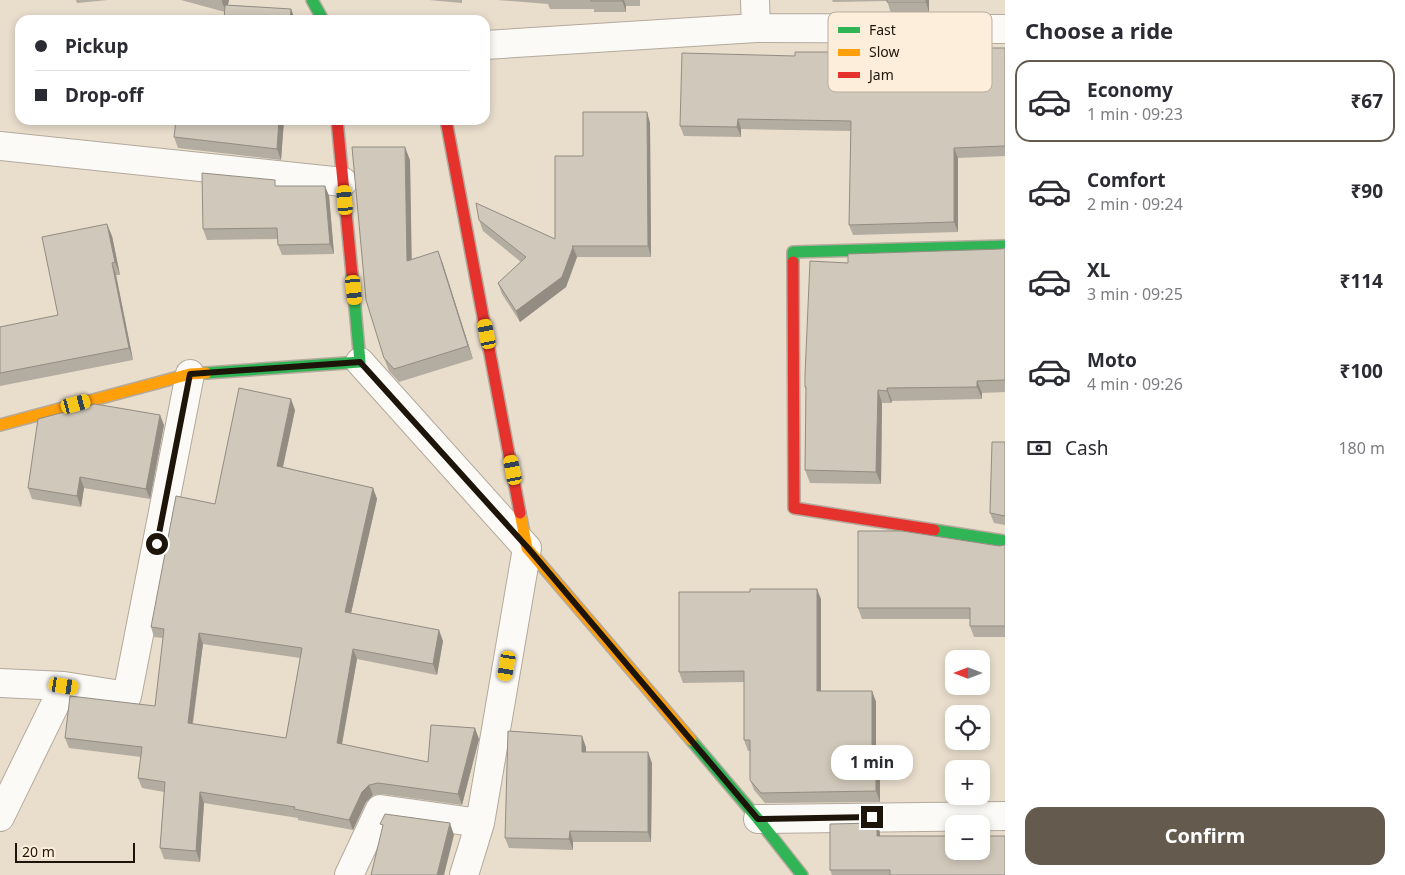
<!DOCTYPE html>
<html lang="en">
<head>
<meta charset="utf-8">
<style>
  body { margin:0; font-family:"Noto Sans",sans-serif; background:#f7f7f7; color:#2b2b33; height:100vh; display:flex; flex-direction:column; font-size:19px; white-space:nowrap }
  * { box-sizing:border-box; margin:0 }
  p { font-size:16px; color:#7c7c81 }
  .icon { flex:none; width:28px; height:28px; fill:none; stroke:currentColor; stroke-width:2; stroke-linecap:round; stroke-linejoin:round }
  .map { position:relative; flex:1; overflow:hidden }
  .panel { display:flex; flex-direction:column; background:#fff; width:400px }
  .panel>* { flex:none }
  .top-card { position:absolute; left:15px; top:15px; width:475px; height:110px; border-radius:15px; box-shadow:0 2px 8px #0003; display:grid; align-content:center; height:110px; padding:0 20px; background:#fff }
  .needle { width:32px; rotate:270deg }
  .controls { position:absolute; left:945px; top:650px; display:grid; gap:10px }
  .controls a { display:grid; place-items:center; width:45px; height:45px; border-radius:10px; background:#fff; box-shadow:0 2px 8px #0003; font-size:25px }
  .scale { position:absolute; left:15px; bottom:12px; width:120px; box-sizing:border-box; padding-left:5px; border:2px solid #1d150a; border-top:0; font-size:14px; line-height:18px; white-space:nowrap; color:#1d150a; -webkit-text-stroke:4px #fceedb; paint-order:stroke }
  .end { position:absolute; width:22px; height:22px; margin:-11px; border:6px solid #1d150a; background:#fff; box-shadow:0 0 0 2px #fff }
  .from { border-radius:50% }
  .bubble { position:absolute; height:35px; border-radius:15px; background:#fff; box-shadow:0 2px 8px #0003; font-size:16px; font-weight:700; line-height:35px; text-align:center }
  .car { position:absolute; width:15px; height:30px; margin:-15px -8px; border-radius:6px; box-shadow:0 0 4px 1px #0007; background:linear-gradient(#f5c518 24%,#345 0 40%,#f5c518 0 76%,#345 0 86%,#f5c518 0) }
  .top-card b { display:flex; align-items:center; gap:18px; height:48px; font-size:19px }
  .top-card b+b { border-top:1px solid #e1e1e2 }
  .top-card i { width:12px; height:12px; background:#2b2b33 }
  ul { padding:0; list-style:none }
  li { display:flex; align-items:center; gap:15px; height:82px; margin:0 10px 8px; padding:0 10px; border:2px solid transparent; border-radius:15px }
  li div { flex:1 }
  li b { display:block; font-size:19px }
  li em { font-style:normal; font-weight:700 }
  li.selected { border-color:#645b4e }
  li>.icon { width:45px; height:45px; stroke-width:1.5 }
  h2 { padding:0 20px; font-size:22px; line-height:60px }
  .pay { display:flex; align-items:center; gap:12px; height:55px; padding:0 20px; font-size:19px }
  .pay p { margin-inline-start:auto }
  .cta { display:flex; gap:10px; margin-top:auto; padding:10px 20px }
  .cta a { flex:1; height:58px; border-radius:15px; background:#645b4e; color:#fff; font-size:20px; font-weight:700; line-height:58px; text-align:center }
  main { display:flex; flex:1; min-height:0 }
  .map>svg:first-child { display:block }
  .lines { fill:none; stroke-linecap:round; stroke-linejoin:round }
  .street-casing { stroke:#b3a99c; stroke-width:30 }
  .fast-casing { stroke:#b3a99c; stroke-width:14 }
  .slow-casing { stroke:#b3a99c; stroke-width:14 }
  .jam-casing { stroke:#b3a99c; stroke-width:14 }
  .street { stroke:#fcfaf7; stroke-width:28 }
  .fast { stroke:#30b455; stroke-width:11 }
  .slow { stroke:#ff9f0a; stroke-width:11 }
  .jam { stroke:#e5322d; stroke-width:11 }
  .wall { fill:#b3aca0; fill-rule:evenodd }
  .shaded-wall { fill:#928c82 }
  .building { fill:#d0c8ba; stroke:#928c82; fill-rule:evenodd }
  .route { stroke:#1d150a; stroke-width:6 }
  .key { fill:#fceedb; stroke:#b9ad9c; stroke-width:1 }
  .key-label { font-size:14px; fill:#1d150a }
</style>
</head>
<body>
<main>
<div class="map">
<svg width="1005" height="875" viewBox="0 0 1005 875">
  <rect width="100%" height="100%" fill="#e9ddcc"/>
  <g class="lines">
    <g class="street-casing">
      <path id="street" d="M755,0l1,28
        M485,45l271,-17 249,1
        M0,146l343,36
        M360,362l167,186 -47,275 -16,52
        M0,683l64,3 63,10 63,-322
        M0,817l64,-131
        M758,819l247,-3
        M349,875l31,-66 100,14"/>
    </g>
    <g class="fast-casing">
      <path id="fast" d="M312,0l11,20
        M793,262v-10l212,-6
        M206,373l154,-11 -8,-88
        M934,530l71,11
        M691,740l67,79 44,56"/>
    </g>
    <g class="slow-casing">
      <path id="slow" d="M0,425l190,-51 16,-1
        M520,513l7,35 164,192"/>
    </g>
    <g class="jam-casing">
      <path id="jam" d="M337,120l15,154
        M446,120l74,393
        M793,262l1,246 140,22"/>
    </g>
    <use href="#street" class="street"/>
    <use href="#fast" class="fast"/>
    <use href="#slow" class="slow"/>
    <use href="#jam" class="jam"/>
  </g>
  <path class="wall" d="M76,0h32l-31,3z
    M181,0h48l-1,5 63,4 4,11 -70,-8z
    M429,0h33v3z
    M497,0h143v6h-14v6h-32v-3h-44l-2,-5z
    M832,0h97v13h-38l-4,-12 -54,1z
    M926,34l4,10 12,4h63v108l-47,2v74l-105,3 -4,-10 2,-94 -110,-2v8l-57,-1 -4,-10 115,-70 93,-4z
    M647,112l3,11 1,134h-74l-11,30 -46,35 -18,-28 -4,-11 23,-21 -38,-31 -4,-11 76,19 28,-83z
    M284,120l-3,40 -103,-12 -4,-11z
    M410,160l1,100 27,-9 35,108 -74,23 -10,-11 -5,-13z
    M277,186h48l4,10 5,58 -52,1 -4,-10v-6l-71,1 -4,-11z
    M112,236l8,39h-4l17,85 -133,26v-59l58,-12z
    M1005,248v144l-23,1v6l-90,2 -1,2h-9l-1,81 -71,-1 -5,-13 1,-79 -1,-4 43,-124 153,-14z
    M295,410l-12,57 90,21 4,11 -26,114 92,28 -6,34 -80,-16 -15,86 86,17 51,-23 -17,66 -80,-11 -9,1 -7,7 -13,28 -55,-10v-2l-94,-15 -4,59 -36,-3 -4,-11 4,-56 -22,-4 -4,-10 3,-21 -72,-9 -4,-10 90,-32 8,-68 -9,-1 -3,-10 64,-123zM203,644l97,14 -14,80 -93,-14z
    M164,425l-14,74 -66,-11 -3,19 -49,-8 -4,-11z
    M1005,442v83l-11,-2 -4,-10z
    M1005,545v92h-31l-4,-11v-7h-108l-4,-11 141,-62z
    M821,599v92h51l4,11v48l4,10v42l-115,1 -11,-13 -4,-10v-29h-2l-4,-11v-58l-61,1 -4,-11z
    M586,747v5l66,11 -1,79h-78v8l-64,-2 -4,-10z
    M877,823l3,10v3l125,39h-173l-2,-5z"/>
  <path class="shaded-wall" d="M222,0h7l-3,12 -4,-10z
    M622,0h2l2,6v6z
    M926,0h3v13l-3,-11z
    M291,9l4,11h-5z
    M926,34l4,10h-3z
    M647,112l3,11 1,134 -3,-11z
    M738,119l3,10v8l-4,-10z
    M279,120h5l-3,40 -4,-11z
    M405,147l5,13 2,114 -5,-13z
    M954,148l4,10v74l-4,-10z
    M325,186l4,10 5,58 -4,-10z
    M107,224l5,12 8,39 -5,-13z
    M573,247l4,10 -11,30 -46,35 -4,-11z
    M438,251l5,13 30,95 -5,-13z
    M112,263l4,12 17,85 -4,-12z
    M977,381l5,12v6l-5,-12z
    M887,388l5,13 -1,2 -4,-12z
    M878,390l4,13 -1,81 -5,-12z
    M291,399l4,11 -14,66 -4,-10z
    M160,415l4,10 -14,74 -4,-10z
    M80,477l4,11 -3,19 -4,-11z
    M373,488l4,11 -28,123 -4,-10z
    M817,589l4,10v103l-4,-11z
    M439,630l4,11 -6,34 -4,-11z
    M199,633l4,11 -12,89 -3,-10z
    M353,649l4,10 -17,95 -3,-11z
    M872,691l4,11v58l-4,-10z
    M475,728l4,11 -17,66 -4,-11z
    M582,736l4,11v15l-4,-10z
    M876,750l4,10v42l-4,-11z
    M648,752l4,11 -1,79 -3,-10z
    M369,785l4,10 -7,7 -13,28 -4,-10 13,-28z
    M200,792l4,11 -4,59 -4,-11z
    M450,823l4,12 -10,40h-7z
    M877,823l3,10v13l-3,-10z
    M570,831l3,11v8l-4,-11z"/>
  <path class="building" d="M591,0h31v1h-31z
    M887,0h39v2h-39z
    M225,5l66,4 -1,11h-66z
    M888,34h38l1,10h14v4h64v98l-51,2v74l-105,3 2,-104 -113,-2 -1,8 -57,-1 2,-73 113,3v-4h93z
    M583,112h64l1,134h-76l1,1 -11,30 -46,34 -18,-28 28,-26 -47,-37 -3,-17 79,36v-83h28z
    M176,120h103l-2,29 -103,-12z
    M352,147h53l2,114 31,-10 30,95 -74,23 -10,-11 -18,-58z
    M202,173l73,7v6h50l5,58 -52,1 -1,-17 -74,1z
    M107,224l8,38 -3,1 17,85 -129,25v-46l58,-12 -16,-78z
    M1005,248v132l-28,1v6l-90,1v3l-9,-1 -2,82 -71,-2 1,-83h-1v-12l5,-114 38,2v-9l153,-5z
    M239,388l52,11 -14,67 96,22 -28,124 94,18 -6,34 -80,-15 -16,94 91,19 3,-37 44,3 -17,66 -80,-11 -9,2 -7,7 -13,28 -55,-11 1,-2 -95,-15 -4,59 -36,-3 5,-66 -27,-4 4,-31 -77,-9 5,-42 85,10 9,-77 -13,-2 25,-131 39,8zM199,633l103,15 -16,90 -98,-15z
    M95,404l65,11 -14,74 -66,-12 -3,19 -49,-8 10,-69z
    M992,442h13v74l-15,-3z
    M858,531h44l97,15 6,-1v81h-35v-18h-112z
    M750,589h67v102h55v59h4v41l-115,2 -11,-13v-40h-6v-69l-65,1v-80h71z
    M508,731l74,5v16h66v80l-78,-1 -1,8 -64,-1z
    M385,814l65,9 -13,52h-66l12,-50 -3,-1z
    M877,823v13h77v15h27v-15h24v39h-115v-5h-60v-46z"/>
  <g class="lines">
    <path class="route" d="M157,544l33,-170 170,-12 168,186 230,271 114,-2"/>
  </g>
  <rect x="828" y="12" width="164" height="80" rx="8" class="key"/>
  <rect x="838" y="27" width="22" height="6" fill="#30b455"/>
  <rect x="838" y="49" width="22" height="7" fill="#ff9f0a"/>
  <rect x="838" y="72" width="22" height="6" fill="#e5322d"/>
  <g class="key-label">
    <text x="869" y="35">Fast</text>
    <text x="869" y="57">Slow</text>
    <text x="869" y="80">Jam</text>
  </g>
</svg>
<div class="controls">
<a><svg class="needle" viewBox="-14 -14 28 28"><path d="M0-13l5 13h-10z" fill="#e53935"/><path d="M0 13l5-13h-10z" fill="#7c7c81"/></svg></a>
<a><svg class="icon" aria-label="locate" viewBox="0 0 24 24"><circle cx="12" cy="12" r="6"/><path d="M12 2v4M12 18v4M2 12h4M18 12h4"/></svg></a>
<a>+</a>
<a>−</a>
</div>
<div class="scale">20 m</div>
<i class="end from" style="left:157px;top:544px"></i>
<i class="end" style="left:872px;top:817px"></i>
<div class="bubble" style="left:831px;top:745px;width:82px">1 min</div>
<i class="car" style="left:345px;top:200px;rotate:355deg"></i>
<i class="car" style="left:354px;top:290px;rotate:174deg"></i>
<i class="car" style="left:487px;top:334px;rotate:349deg"></i>
<i class="car" style="left:76px;top:404px;rotate:75deg"></i>
<i class="car" style="left:513px;top:470px;rotate:349deg"></i>
<i class="car" style="left:507px;top:666px;rotate:190deg"></i>
<i class="car" style="left:64px;top:686px;rotate:99deg"></i>
<div class="top-card">
<b><i class="from"></i>Pickup</b>
<b><i></i>Drop-off</b>
</div>
</div>
<section class="panel">
<h2>Choose a ride</h2>
<ul>
<li class="selected"><svg class="icon" aria-label="car" viewBox="0 0 24 24"><path d="M5 17H2v-5l4-1 3-4h7l3 4 3 1v5h-3M9 17h6M6 11h13"/><circle cx="7" cy="17" r="2"/><circle cx="17" cy="17" r="2"/></svg><div><b>Economy</b><p>1 min · 09:23</p></div><em>₹67</em></li>
<li><svg class="icon" aria-label="car" viewBox="0 0 24 24"><path d="M5 17H2v-5l4-1 3-4h7l3 4 3 1v5h-3M9 17h6M6 11h13"/><circle cx="7" cy="17" r="2"/><circle cx="17" cy="17" r="2"/></svg><div><b>Comfort</b><p>2 min · 09:24</p></div><em>₹90</em></li>
<li><svg class="icon" aria-label="car" viewBox="0 0 24 24"><path d="M5 17H2v-5l4-1 3-4h7l3 4 3 1v5h-3M9 17h6M6 11h13"/><circle cx="7" cy="17" r="2"/><circle cx="17" cy="17" r="2"/></svg><div><b>XL</b><p>3 min · 09:25</p></div><em>₹114</em></li>
<li><svg class="icon" aria-label="car" viewBox="0 0 24 24"><path d="M5 17H2v-5l4-1 3-4h7l3 4 3 1v5h-3M9 17h6M6 11h13"/><circle cx="7" cy="17" r="2"/><circle cx="17" cy="17" r="2"/></svg><div><b>Moto</b><p>4 min · 09:26</p></div><em>₹100</em></li>
</ul>
<div class="pay"><svg class="icon" aria-label="cash" viewBox="0 0 24 24"><path d="M3 7h18v10H3z"/><circle cx="12" cy="12" r="2"/></svg>Cash<p>180 m</p></div>
<div class="cta"><a>Confirm</a></div>
</section>
</main>
</body>
</html>
